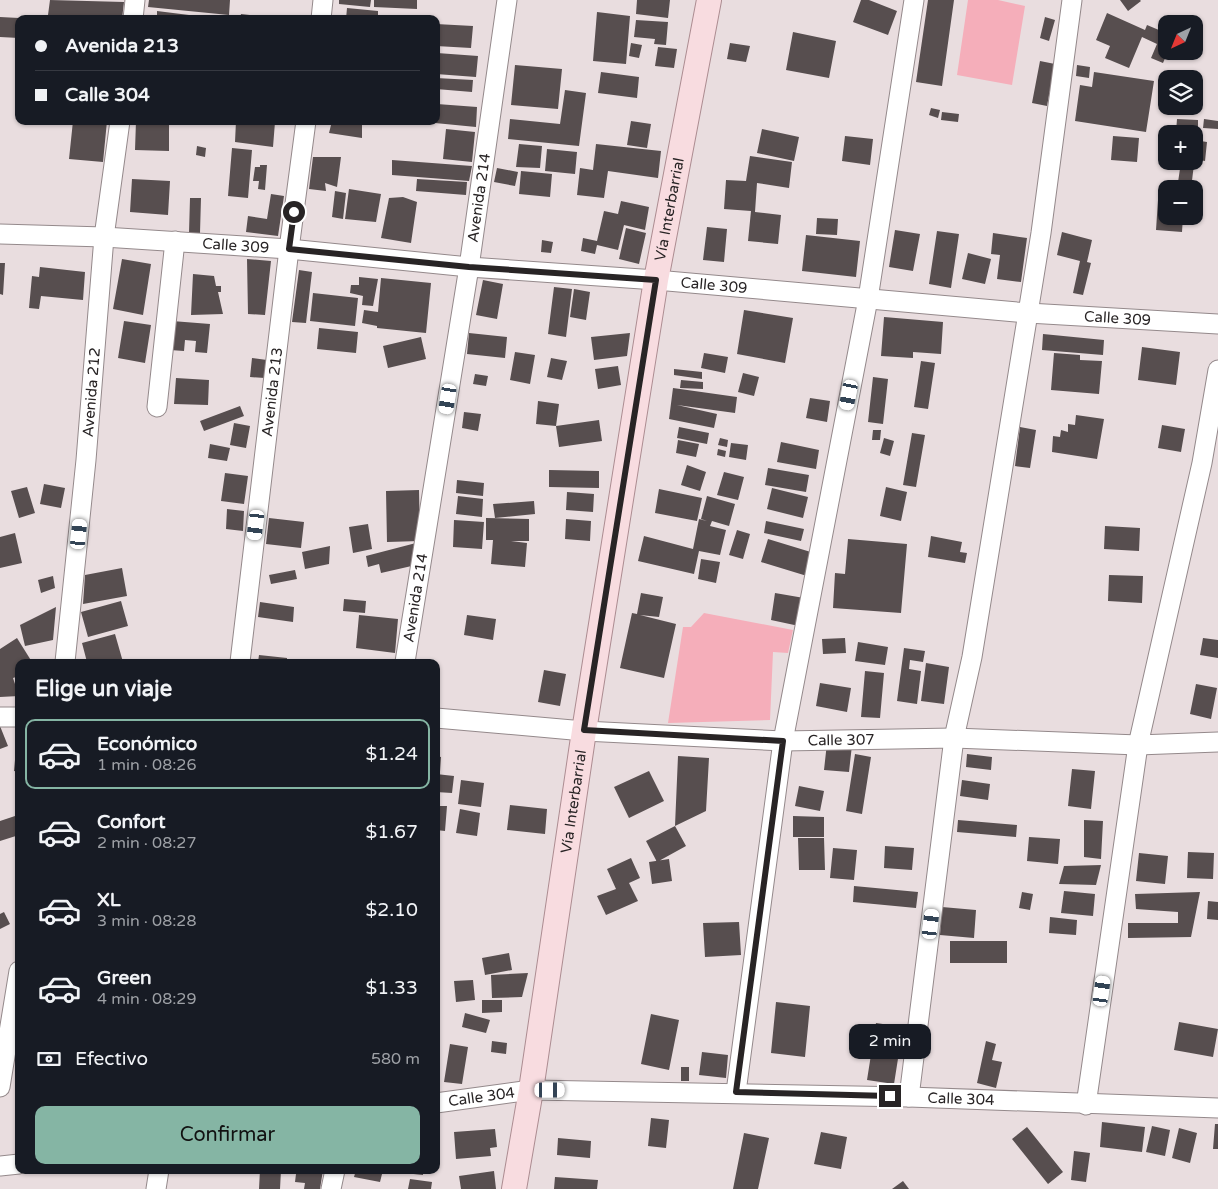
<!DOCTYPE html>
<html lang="es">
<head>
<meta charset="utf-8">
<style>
  body { margin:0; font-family:"Varela Round",sans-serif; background:#242831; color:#f1f3f6; height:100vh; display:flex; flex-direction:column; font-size:19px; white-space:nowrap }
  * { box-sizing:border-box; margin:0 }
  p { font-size:16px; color:#9ea1a6 }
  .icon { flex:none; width:28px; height:28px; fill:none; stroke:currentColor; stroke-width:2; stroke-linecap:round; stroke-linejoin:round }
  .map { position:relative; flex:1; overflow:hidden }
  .panel { position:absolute; left:15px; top:659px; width:425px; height:515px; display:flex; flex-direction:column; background:#171b24; border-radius:10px; box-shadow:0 1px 4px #0004 }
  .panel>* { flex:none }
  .top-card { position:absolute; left:15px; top:15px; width:425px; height:110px; border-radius:10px; box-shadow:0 1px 4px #0004; display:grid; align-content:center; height:110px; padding:0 20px; background:#171b24 }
  .needle { width:32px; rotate:223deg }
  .controls { position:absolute; left:1158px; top:15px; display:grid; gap:10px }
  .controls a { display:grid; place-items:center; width:45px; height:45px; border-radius:10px; background:#171b24; box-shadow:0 1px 4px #0004; font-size:25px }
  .end { position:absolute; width:22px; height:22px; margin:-11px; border:6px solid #282425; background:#fff; box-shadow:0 0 0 2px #fff }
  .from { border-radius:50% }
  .bubble { position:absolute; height:35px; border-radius:10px; background:#171b24; box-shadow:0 1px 4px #0004; font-size:16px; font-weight:600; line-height:35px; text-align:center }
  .car { position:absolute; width:15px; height:30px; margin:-15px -8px; border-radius:6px; box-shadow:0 0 4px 1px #0007; background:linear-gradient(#fff 24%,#345 0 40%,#fff 0 76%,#345 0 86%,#fff 0) }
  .top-card b { display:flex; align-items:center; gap:18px; height:48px; font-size:19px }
  .top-card b+b { border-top:1px solid #363941 }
  .top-card i { width:12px; height:12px; background:#f1f3f6 }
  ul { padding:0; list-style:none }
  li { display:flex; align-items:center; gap:15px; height:70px; margin:0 10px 8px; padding:0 10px; border:2px solid transparent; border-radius:10px }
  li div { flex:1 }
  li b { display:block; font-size:19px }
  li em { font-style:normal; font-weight:600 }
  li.on { border-color:#85b5a4 }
  li>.icon { width:45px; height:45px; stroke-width:1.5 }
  h2 { padding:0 20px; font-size:22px; line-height:60px }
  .pay { display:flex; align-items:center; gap:12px; height:55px; padding:0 20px; font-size:19px }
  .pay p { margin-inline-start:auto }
  .button { display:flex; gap:10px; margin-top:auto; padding:10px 20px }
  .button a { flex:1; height:58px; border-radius:10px; background:#85b5a4; color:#111; font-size:20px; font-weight:600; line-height:58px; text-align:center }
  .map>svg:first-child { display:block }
  .green { fill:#f5aeba }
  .building { fill:#574e4f }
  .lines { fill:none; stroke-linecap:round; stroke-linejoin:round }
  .minor-casing { stroke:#94898b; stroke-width:21 }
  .major-casing { stroke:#ac8c91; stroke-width:26 }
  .minor { stroke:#fff; stroke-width:19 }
  .major { stroke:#f8dce0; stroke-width:24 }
  .route { stroke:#282425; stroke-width:6 }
  .labels { text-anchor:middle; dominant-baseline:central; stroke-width:5; stroke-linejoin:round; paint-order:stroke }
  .street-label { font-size:15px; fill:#282425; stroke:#f6eaec }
</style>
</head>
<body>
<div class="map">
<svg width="1218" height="1189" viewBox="0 0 1218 1189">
  <rect width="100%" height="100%" fill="#e9dddf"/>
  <path class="green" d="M968,0h30l27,6 -13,79 -55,-10z
    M704,613l89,17 -5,23 -15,-1 -3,68 -102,3 15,-96h8z"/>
  <path class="building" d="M50,0l74,2 -2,17h-49l-25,-4z
    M149,0h81l-1,15 -81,-8z
    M339,0h32l-1,7 -31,-3z
    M374,0h43v9l-43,-2z
    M637,0h33l-2,18 -32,-4z
    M861,0h8l28,11 -9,24 -35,-13z
    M928,0h26l-12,86 -26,-4z
    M1120,0h20l1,1 -13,10z
    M347,8l31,3v8h-32z
    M157,11l32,4v4h-32z
    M597,12l33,4 -4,48 -33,-3z
    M1107,13l38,17 2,-5 19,8 2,18 -5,12 -12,-5 6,-14 -15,-7 -13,31 -24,-10 5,-12 -14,-6z
    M241,14l27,3v2h-28z
    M200,15l21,3v1h-22z
    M0,17l19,1v20l-19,-1z
    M1045,17l10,3 -6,21 -9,-3z
    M636,20l32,2 -2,23 -12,-1 1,-5 -21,-2z
    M436,24l37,2 -2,22 -35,-2z
    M793,32l43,9 -7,37 -43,-8z
    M631,43l11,2 -3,13 -10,-2z
    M730,43l20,3 -4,16 -19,-3z
    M658,47l19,2 -3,19 -19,-2z
    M437,53l41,3 -2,21 -40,-3z
    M1040,61l15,3 -8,42 -15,-3z
    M515,65l47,4 -4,40 -47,-4z
    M1077,65l13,2 -1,11 -13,-2z
    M601,72l38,5 -2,21 -39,-5z
    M1094,72l60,9 -8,51 -71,-11 5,-36 12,2z
    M436,78l37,2 -1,12 -36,-3z
    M565,90l21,3 -7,53 -71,-7 2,-20 50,5z
    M437,104l40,3 -1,20 -41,-4z
    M931,108l9,2 -2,8 -9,-3z
    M942,112l17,2 -1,8 -17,-2z
    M1177,119l21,1v13l-22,-1z
    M1204,119l14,2v8l-15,-1z
    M73,121h34l-4,41 -34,-3z
    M136,121h33v30l-34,-1z
    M236,121l39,1 -2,25 -38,-5z
    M332,121h30v17l-33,-5z
    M631,121l20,3 -4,24 -20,-3z
    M446,129l29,3 -3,30 -29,-3z
    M762,129l37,8 -5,24 -37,-8z
    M845,136l28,3 -3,26 -28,-4z
    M1113,136l26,2 -2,24 -26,-2z
    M1194,140l13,2 -2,19 -11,-2z
    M519,144l23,2 -2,22 -24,-1z
    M596,144l65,7 -3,27 -50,-7 -4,27 -27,-3 3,-27 13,2z
    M197,146l9,2 -1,9 -9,-2z
    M232,148l20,2 -4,48 -20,-2z
    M547,149l30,3 -2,22 -30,-3z
    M750,156l42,6 -3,26 -32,-5 -2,29 26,3 -3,29 -30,-3 3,-30 -27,-2 2,-29 20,1z
    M313,157h28l-4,30 -12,-4 1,8 -17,-2z
    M392,160l80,6 -3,15 -77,-6z
    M1181,162l13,2 -3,25h-14z
    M260,165h7l-2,25 -7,-1 1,-8h-6l2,-14h5z
    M497,168l21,4 -3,14 -21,-4z
    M521,171l31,3 -2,23 -31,-3z
    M132,179l38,2 -2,34 -38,-3z
    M417,179l50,3 -1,13 -50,-4z
    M349,189l32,5 -5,28 -31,-3z
    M335,191l11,2 -3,26 -11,-2z
    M271,194l13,2 -6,40 -32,-4 2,-16 19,3z
    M403,197l14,5 -6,41 -30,-5 8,-40z
    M190,198h11l-1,35h-11z
    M1158,200l8,1v15h17l-1,16 -26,-2z
    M621,201l28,6 -4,23 -21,-5 -6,25 -21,-5 -2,9 -14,-3 2,-13 14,3 7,-30 14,3z
    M817,218l21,1 -1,16 -21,-1z
    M707,227l20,2 -3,33 -21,-2z
    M626,228l20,5 -7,31 -20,-5z
    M895,230l25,4 -7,37 -24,-4z
    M937,231l22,3 -8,54 -22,-4z
    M1062,232l30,8 -5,22 4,1 -8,32 -10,-2 7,-32 -23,-6z
    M993,233l34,5 -6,44 -24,-3 3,-24 -9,-1z
    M806,235l54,6 -4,36 -54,-6z
    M542,240l11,2 -2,11 -10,-1z
    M968,253l23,6 -6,25 -23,-5z
    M122,259l29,5 -8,51 -30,-6z
    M247,259l24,2 -6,54 -17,-1z
    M0,263h5l-2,32 -3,-1z
    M40,267l45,5 -2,28 -42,-4 -2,13 -10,-1 3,-32 7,1z
    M299,270l13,2 -6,51 -14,-1z
    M193,274l21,2 2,10h5v6h-3l5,22 -32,1z
    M359,277l19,2 -5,27 -11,-1 1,-9 -13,-3 1,-8h8z
    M381,278l50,5 -5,50 -49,-5v-2l-15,-3 2,-13 14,2z
    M483,280l20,4 -6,35 -21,-4z
    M554,287l18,2 -6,48 -18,-3z
    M574,289l16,3 -4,28 -16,-3z
    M313,293l45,5 -3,28 -45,-5z
    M744,310l49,8 -8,45 -48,-9z
    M884,317l59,5 -2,32 -28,-2v6l-32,-2z
    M124,321l27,4 -6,38 -27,-5z
    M172,321l38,3 -3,29 -12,-1 1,-11 -11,-1 -1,11 -14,-1z
    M319,328l39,4 -2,21 -39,-4z
    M469,333l38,4 -2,21 -38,-4z
    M630,333l-3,23 -33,4 -3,-23z
    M1043,334l61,6 -1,15 -61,-5z
    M421,337l5,22 -38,9 -5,-22z
    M1142,347l38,5 -4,33 -38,-5z
    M515,352l20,3 -5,29 -20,-4z
    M704,353l24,4 -3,16 -24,-5z
    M1054,353l26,2v5l22,1 -3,33 -48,-4z
    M252,358l15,2 -2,18 -15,-1z
    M551,358l16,3 -5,19 -15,-3z
    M921,361l14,2 -7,46 -14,-2z
    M618,366l3,19 -23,4 -3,-20z
    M674,369l28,3v7l-28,-4z
    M743,373l16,4 -5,19 -16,-4z
    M475,374l13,2 -2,10 -13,-2z
    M873,377l15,2 -5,45 -15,-2z
    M176,378l33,2 -1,25 -34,-1z
    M681,380l22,2v7l-23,-1z
    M673,388l64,9 -2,16 -58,-8 40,9 -3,14 -45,-9z
    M810,398l20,3 -3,21 -21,-4z
    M538,401l21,3 -3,22 -20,-2z
    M240,406l4,10 -40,15 -4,-10z
    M464,412l17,2 -3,17 -16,-3z
    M1076,415l28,4 -7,40 -45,-7 1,-16 7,1 1,-7 7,2v-8l7,1z
    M599,420l3,21 -43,6 -3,-21z
    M234,423l16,3 -4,22 -16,-3z
    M1162,425l23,4 -4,23 -23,-4z
    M679,427l30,6 -2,11 -30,-6z
    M1020,427l16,3 -6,38 -15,-2z
    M873,430h8l-1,10h-8z
    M912,433l13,2 -9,52 -13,-2z
    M720,438l8,2 -1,7 -9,-2z
    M884,438l10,3 -4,15 -10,-3z
    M678,440l21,4 -3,13 -20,-4z
    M781,442l38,8 -3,19 -39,-7z
    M731,443l17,2 -2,15 -17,-3z
    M210,444l20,4 -3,13 -19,-3z
    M718,449l8,2 -1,6 -8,-2z
    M687,465l19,7 -6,19 -19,-6z
    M768,468l41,7 -3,17 -41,-7z
    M549,470l50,1v17l-50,-1z
    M724,472l20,5 -6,23 -21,-5z
    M225,473l23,3 -4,28 -23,-3z
    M457,480l27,3 -1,13 -27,-3z
    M44,484l21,4 -4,20 -21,-4z
    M27,487l8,26 -16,5 -8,-27z
    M886,487l21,5 -6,29 -21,-5z
    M772,488l36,9 -5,21 -36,-9z
    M659,489l43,9 -5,23 -42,-8z
    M419,490l1,51 -33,1 -1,-51z
    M567,492l27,2 -1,18 -27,-2z
    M458,496l25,3 -1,18 -26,-3z
    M707,496l28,8 -6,22 -17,-5 -2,5 16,4 -6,25 -21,-4 -5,23 -56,-13 6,-25 49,13 6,-30 8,2 -6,-2z
    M534,501l1,13 -40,4 -2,-14z
    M227,509l17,2 -1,20 -17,-2z
    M269,518l35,4 -3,26 -35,-4z
    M486,518l43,1v22h-18l16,2 -2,24 -34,-3 2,-24h-7z
    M566,519l25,2 -1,20 -25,-2z
    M454,520l30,2 -2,27 -29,-2z
    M766,521l38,8 -3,12 -37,-8z
    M368,524l4,25 -19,4 -4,-26z
    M1105,526l35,2 -1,23 -35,-2z
    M737,530l13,4 -7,25 -14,-4z
    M15,533l7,30 -22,5v-31z
    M931,536l31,6 -2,10 7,1 -2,10 -37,-6z
    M768,539l46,14 -7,23 -46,-14z
    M848,539l59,5 -6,69 -68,-5 2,-35 10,1z
    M416,543v22l-35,8 -2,-9 -11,3 -2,-11z
    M330,546l-1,18 -24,5 -3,-17z
    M701,559l19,3 -4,21 -18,-4z
    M122,568l5,28 -44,8 2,-29z
    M295,570l2,9 -26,5 -2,-9z
    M1109,575l34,1 -1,27 -34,-2z
    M53,576l2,12 -14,5 -3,-13z
    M641,593l22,4 -4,20 -19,-2 36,9 -12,54 -44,-10 12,-55 5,1z
    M775,593l29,5 -5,28 -28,-6z
    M344,599l22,2 -1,12 -22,-2z
    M121,601l7,25 -40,11 -7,-25z
    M260,602l34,5 -1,15 -35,-5z
    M56,607l-3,33 -28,6 -5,-21z
    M359,615l39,4 -3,34 -39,-5z
    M467,615l29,4 -3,21 -29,-5z
    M115,634l8,28h-36l-5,-19z
    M17,638l15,24h-13v14l-6,2 6,18 -19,1v-48z
    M845,638l1,15 -23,1 -1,-15z
    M1203,638l15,2v18l-18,-3z
    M858,642l30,5 -3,18 -30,-4z
    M904,648l21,3 -2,11 -13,-2 -1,9 12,2 -4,33 -20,-3z
    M259,655l28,3v4h-29z
    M926,663l23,4 -5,37 -23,-3z
    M544,670l22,4 -6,32 -22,-4z
    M865,671l19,2 -4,45 -19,-1z
    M820,683l31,5 -4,24 -31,-6z
    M1196,684l21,4 -6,31 -21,-5z
    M0,726l8,20 -8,3z
    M17,738l2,1v33l-5,-1z
    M827,743l25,2 -3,27 -25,-2z
    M855,754l16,3 -9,57 -16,-3z
    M967,754l25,3 -1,13 -25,-3z
    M436,756l5,1 -1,15 -4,-1z
    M678,756l31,2 -3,53 -31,15z
    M1072,769l23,2 -4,38 -23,-3z
    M649,771l15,30 -35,17 -15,-31z
    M436,774l18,2 -2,17 -16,-1z
    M461,780l23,3 -3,24 -23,-3z
    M962,780l28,4 -2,16 -28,-4z
    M799,786l25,5 -4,20 -25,-5z
    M510,805l37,4 -2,25 -38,-4z
    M436,806h11l-2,25 -9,-1z
    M460,809l20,4 -3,23 -21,-3z
    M18,815l1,20 -19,6v-20z
    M793,816l31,1v20h-31z
    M958,820l59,5 -1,12 -59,-5z
    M1084,820l19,1 -2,38 -17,-2z
    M675,826l11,20 -29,16 -11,-21z
    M1029,837l31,2 -2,25 -31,-3z
    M798,838h26l1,32h-26z
    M885,846l29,2 -2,22 -28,-2z
    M833,848l24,2 -3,30 -24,-2z
    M1188,852l26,1 -1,26 -26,-1z
    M1139,853l29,3 -3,28 -29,-3z
    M631,858l9,20 -11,5 9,18 -32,14 -9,-19 19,-7 -9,-20z
    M669,859l3,22 -20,3 -3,-22z
    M1101,865l-5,20 -37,-1 5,-18z
    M854,886l64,6 -2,16 -63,-6z
    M1064,891l31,3 -2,22 -32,-3z
    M1022,892l11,2 -3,16 -11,-2z
    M1200,892l-9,45 -63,1v-15h50v-11l-42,-3 -1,-15z
    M436,901l3,1 -1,19h-2z
    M1208,901l10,1v18l-11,-1z
    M942,907l34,3 -2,28 -34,-3z
    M4,912l6,12 -10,5v-15z
    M1050,917l27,3 -1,15 -27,-2z
    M739,922l2,33 -36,2 -2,-34z
    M950,941h57v22h-57z
    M509,953l3,17 -27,5 -3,-17z
    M528,973l-6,24 -30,1 -1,-23z
    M473,980l2,20 -19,2 -2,-21z
    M482,1000h20v12l-20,1z
    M776,1002l34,4 -5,51 -34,-4z
    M465,1013l25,7 -4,13 -24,-6z
    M651,1014l28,6 -10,50 -28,-6z
    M1179,1022l39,7 -5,28 -39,-7z
    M876,1023l27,4 -9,57 -27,-4z
    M492,1041l15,2 -1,11 -15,-2z
    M986,1041l10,3 -4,16 10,2 -6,26 -19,-5z
    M450,1044l18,3 -6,37 -18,-2z
    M702,1052l26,3 -2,23 -27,-3z
    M681,1067h8v14h-8z
    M651,1118l18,2 -3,28 -18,-2z
    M1102,1122l43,5 -3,25 -42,-5z
    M1215,1124h3v25h-5z
    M1152,1126l18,4 -5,26 -19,-4z
    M1027,1127l36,45 -15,12 -36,-45z
    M1179,1128l18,5 -7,30 -18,-5z
    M495,1129l2,18 -7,1 1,8 -35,3 -2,-27z
    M821,1132l26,5 -6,32 -27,-5z
    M744,1133l25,5 -11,51h-25z
    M558,1138l33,3 -1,17 -33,-3z
    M1074,1151l16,2 -4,29 -15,-2z
    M260,1170h21l-1,19h-21z
    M286,1170h37l-3,19h-16l1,-6 -10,-1 1,-8 -11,-2z
    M356,1170h27l-3,12 -26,-5z
    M404,1170h19v5l-19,-2z
    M494,1171l2,18h-35l-2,-13z
    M555,1177l43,3 -1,9h-43z
    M410,1179l22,3 -1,7h-23z
    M903,1181l6,8h-17z"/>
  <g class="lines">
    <g class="minor-casing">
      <g id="minor">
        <path d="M133,19l2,-19"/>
        <path d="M321,19l2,-19"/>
        <path id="s1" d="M0,234l104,3 185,12 180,18 187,13 372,33 190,11"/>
        <path d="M157,407l18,-166"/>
        <path id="s2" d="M65,662l21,-202 18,-223 16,-116"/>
        <path id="s3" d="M240,662l49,-413 17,-128"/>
        <path id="s4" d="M405,662l64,-395 38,-267"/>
        <path d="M0,717h19"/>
        <path id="s5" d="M436,718l148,13 199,10 171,-3 184,7 80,-3"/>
        <path d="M0,1087l19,-116"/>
        <path d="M736,1092l47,-351 85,-442 46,-299"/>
        <path d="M909,1097l45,-359 18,-81 69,-424 31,-233"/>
        <path id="s6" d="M436,1103l95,-13 378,7 309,11"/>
        <path d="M1086,1105l52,-360 64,-282 16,-93"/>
        <path d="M0,1166l19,-2"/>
        <path d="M156,1189l3,-19"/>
        <path d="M331,1189l4,-19"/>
      </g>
    </g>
    <g class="major-casing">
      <g id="major">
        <path id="s7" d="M514,1189l17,-99 53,-359 72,-451 53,-280"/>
      </g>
    </g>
    <use href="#minor" class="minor"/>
    <use href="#major" class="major"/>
  </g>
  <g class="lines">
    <path class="route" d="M294,212l-5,37 180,18 187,13 -72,450 199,11 -47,351 154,4"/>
  </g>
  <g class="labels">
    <g class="street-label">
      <text stroke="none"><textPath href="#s4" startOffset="470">Avenida 214</textPath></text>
      <text stroke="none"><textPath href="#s7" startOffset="992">Vía Interbarrial</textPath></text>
      <text stroke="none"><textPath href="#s1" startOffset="236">Calle 309</textPath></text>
      <text stroke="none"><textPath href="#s1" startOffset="716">Calle 309</textPath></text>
      <text stroke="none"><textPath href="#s1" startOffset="1121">Calle 309</textPath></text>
      <text stroke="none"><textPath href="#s2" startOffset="271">Avenida 212</textPath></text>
      <text stroke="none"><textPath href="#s3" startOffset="272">Avenida 213</textPath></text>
      <text stroke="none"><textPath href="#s4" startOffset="65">Avenida 214</textPath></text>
      <text stroke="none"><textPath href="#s5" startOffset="406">Calle 307</textPath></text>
      <text stroke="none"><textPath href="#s7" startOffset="392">Vía Interbarrial</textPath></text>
      <text stroke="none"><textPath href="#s6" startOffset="46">Calle 304</textPath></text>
      <text stroke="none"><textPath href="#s6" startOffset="526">Calle 304</textPath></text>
    </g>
  </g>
</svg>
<div class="controls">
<a><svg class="needle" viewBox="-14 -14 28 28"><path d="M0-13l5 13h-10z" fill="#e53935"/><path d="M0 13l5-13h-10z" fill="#9ea1a6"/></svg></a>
<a><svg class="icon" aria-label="layers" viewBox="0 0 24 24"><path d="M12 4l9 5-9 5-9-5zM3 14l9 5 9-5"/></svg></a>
<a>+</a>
<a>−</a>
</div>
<i class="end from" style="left:294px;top:212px"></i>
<i class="end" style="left:890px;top:1096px"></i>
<div class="bubble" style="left:849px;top:1024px;width:82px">2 min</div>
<i class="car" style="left:849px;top:395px;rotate:191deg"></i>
<i class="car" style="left:448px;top:399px;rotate:189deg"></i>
<i class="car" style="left:256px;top:525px;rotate:187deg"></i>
<i class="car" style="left:79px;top:534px;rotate:6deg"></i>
<i class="car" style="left:931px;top:924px;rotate:7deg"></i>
<i class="car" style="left:1102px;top:991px;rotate:8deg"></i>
<i class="car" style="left:550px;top:1090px;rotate:90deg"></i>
<div class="top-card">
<b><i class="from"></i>Avenida 213</b>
<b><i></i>Calle 304</b>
</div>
<section class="panel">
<h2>Elige un viaje</h2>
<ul>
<li class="on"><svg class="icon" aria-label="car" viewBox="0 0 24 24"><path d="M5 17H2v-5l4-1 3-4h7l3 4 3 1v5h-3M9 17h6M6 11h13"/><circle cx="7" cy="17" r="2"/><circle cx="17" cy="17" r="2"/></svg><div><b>Económico</b><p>1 min · 08:26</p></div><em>$1.24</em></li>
<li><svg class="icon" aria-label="car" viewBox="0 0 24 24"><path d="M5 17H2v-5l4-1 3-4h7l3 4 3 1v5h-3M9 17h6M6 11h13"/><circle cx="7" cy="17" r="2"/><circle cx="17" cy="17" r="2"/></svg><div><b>Confort</b><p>2 min · 08:27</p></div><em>$1.67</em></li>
<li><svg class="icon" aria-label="car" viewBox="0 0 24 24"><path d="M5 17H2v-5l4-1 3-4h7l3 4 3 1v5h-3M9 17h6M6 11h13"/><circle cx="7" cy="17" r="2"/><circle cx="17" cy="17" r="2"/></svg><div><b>XL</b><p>3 min · 08:28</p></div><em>$2.10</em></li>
<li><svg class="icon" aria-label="car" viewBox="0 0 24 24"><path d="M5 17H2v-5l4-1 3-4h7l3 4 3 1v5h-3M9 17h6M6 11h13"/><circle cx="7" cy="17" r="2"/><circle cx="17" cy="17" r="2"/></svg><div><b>Green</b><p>4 min · 08:29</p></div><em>$1.33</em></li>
</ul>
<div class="pay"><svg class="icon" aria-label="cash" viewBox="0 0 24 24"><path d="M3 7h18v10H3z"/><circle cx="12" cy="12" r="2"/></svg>Efectivo<p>580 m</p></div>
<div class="button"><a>Confirmar</a></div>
</section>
</div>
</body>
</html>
